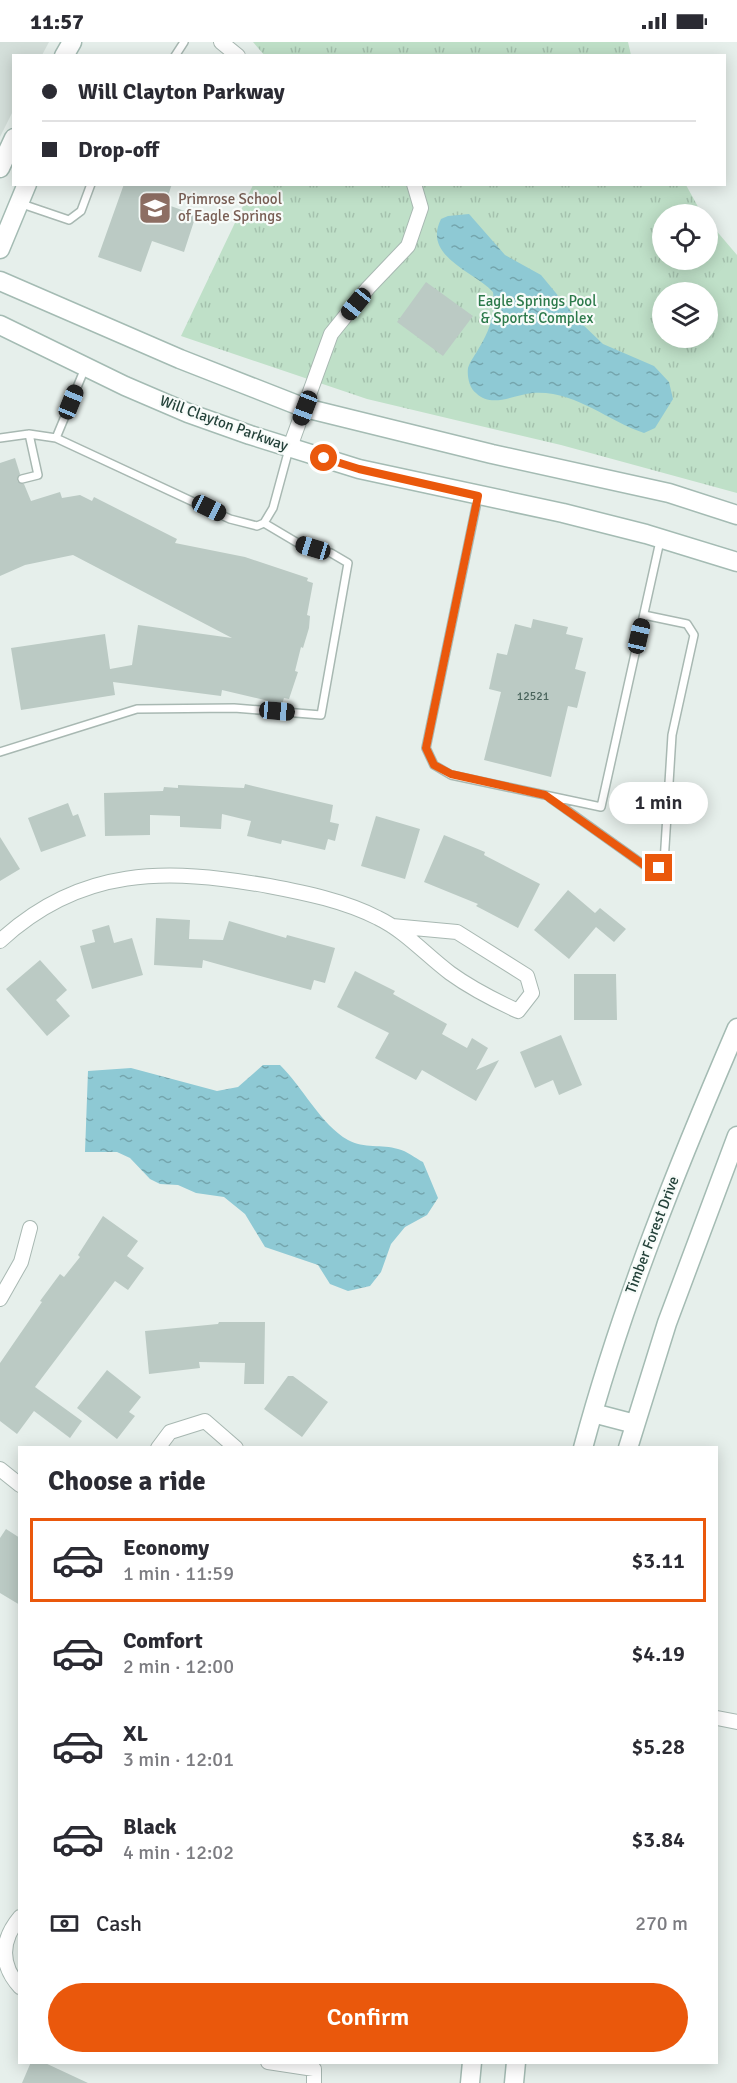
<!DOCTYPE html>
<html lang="en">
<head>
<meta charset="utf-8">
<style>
  body { margin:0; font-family:Signika,sans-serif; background:#f7f7f7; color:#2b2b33; height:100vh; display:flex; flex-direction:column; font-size:22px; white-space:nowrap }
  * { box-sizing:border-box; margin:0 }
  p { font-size:20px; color:#7c7c81 }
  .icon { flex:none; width:33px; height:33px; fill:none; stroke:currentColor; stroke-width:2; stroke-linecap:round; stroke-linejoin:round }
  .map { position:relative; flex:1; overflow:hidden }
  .side { position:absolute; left:18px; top:1404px; width:700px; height:618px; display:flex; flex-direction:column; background:#fff; border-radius:0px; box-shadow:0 3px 15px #0003 }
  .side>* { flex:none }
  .top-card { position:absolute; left:12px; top:12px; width:714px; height:132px; border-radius:0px; box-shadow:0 3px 15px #0003; display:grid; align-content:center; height:132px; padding:0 30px; background:#fff }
  .controls { position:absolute; left:652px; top:162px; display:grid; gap:12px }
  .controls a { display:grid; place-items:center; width:66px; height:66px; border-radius:50%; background:#fff; box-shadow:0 3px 15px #0003; font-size:30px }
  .end { position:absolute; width:27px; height:27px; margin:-14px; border:8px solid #ea580c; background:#fff; box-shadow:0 0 0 3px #fff }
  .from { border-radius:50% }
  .bubble { position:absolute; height:42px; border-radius:21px; background:#fff; box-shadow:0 3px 15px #0003; font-size:20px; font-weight:600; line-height:42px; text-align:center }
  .car { position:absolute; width:18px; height:36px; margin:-18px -9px; border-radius:8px; box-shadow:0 0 4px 2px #0007; background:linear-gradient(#222 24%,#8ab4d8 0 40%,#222 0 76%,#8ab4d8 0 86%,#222 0) }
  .top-card b { display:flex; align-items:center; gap:21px; height:57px; font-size:22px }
  .top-card b+b { border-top:2px solid #e1e1e2 }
  .top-card i { width:15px; height:15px; background:#2b2b33 }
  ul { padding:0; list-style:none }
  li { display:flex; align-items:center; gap:18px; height:84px; margin:0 12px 9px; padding:0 18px; border:3px solid transparent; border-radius:0px }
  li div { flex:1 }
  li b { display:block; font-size:22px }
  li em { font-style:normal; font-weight:600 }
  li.selected { border-color:#ea580c }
  li>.icon { width:54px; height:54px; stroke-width:1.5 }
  h2 { padding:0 30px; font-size:27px; line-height:72px }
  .pay { display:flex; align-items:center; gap:15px; height:66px; padding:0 30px; font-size:22px }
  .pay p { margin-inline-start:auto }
  .button { display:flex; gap:12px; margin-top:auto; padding:12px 30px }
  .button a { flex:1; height:69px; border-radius:36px; background:#ea580c; color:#fff; font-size:24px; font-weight:600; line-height:69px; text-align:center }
  .status { display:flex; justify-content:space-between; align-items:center; height:42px; padding:0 30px; background:#fff; direction:ltr }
  .status svg { height:16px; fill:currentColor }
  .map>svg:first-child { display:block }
  .built { fill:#d4dfda }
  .park { fill:url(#park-tufts); fill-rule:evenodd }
  .water { fill:url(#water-ripples) }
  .building { fill:#bbcac4 }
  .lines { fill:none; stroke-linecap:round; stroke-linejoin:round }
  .lane-casing { stroke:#a8b8b2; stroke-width:10 }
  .street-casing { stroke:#a8b8b2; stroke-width:16 }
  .secondary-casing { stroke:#a4bbb3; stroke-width:21 }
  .lane { stroke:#fff; stroke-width:7 }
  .street { stroke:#fff; stroke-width:14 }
  .secondary { stroke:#fff; stroke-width:18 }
  .route { stroke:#ea580c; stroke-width:8 }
  .labels { text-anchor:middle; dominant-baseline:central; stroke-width:4.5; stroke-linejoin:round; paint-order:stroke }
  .number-label { font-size:12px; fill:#4a645c }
  .education-label { font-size:15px; fill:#785e54; stroke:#f7fbf9; text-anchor:start }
  .park-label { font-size:15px; fill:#2d7a4b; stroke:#f7fbf9 }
  .street-label { font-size:15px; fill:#24423a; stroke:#f7fbf9 }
</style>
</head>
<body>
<div class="status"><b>11:57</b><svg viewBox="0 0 49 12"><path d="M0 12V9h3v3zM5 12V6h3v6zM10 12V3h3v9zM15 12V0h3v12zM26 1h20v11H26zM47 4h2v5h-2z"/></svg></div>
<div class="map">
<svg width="737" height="2041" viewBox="0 0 737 2041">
  <defs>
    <pattern id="park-tufts" width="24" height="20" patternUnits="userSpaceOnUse" patternTransform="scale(1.5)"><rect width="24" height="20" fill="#bfe0c8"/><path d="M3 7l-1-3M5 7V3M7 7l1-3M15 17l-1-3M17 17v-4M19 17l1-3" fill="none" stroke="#a4c1ad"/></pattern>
    <pattern id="water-ripples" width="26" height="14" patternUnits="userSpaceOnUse" patternTransform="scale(1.5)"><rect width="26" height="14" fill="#8ec9d4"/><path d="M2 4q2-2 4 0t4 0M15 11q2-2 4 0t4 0" fill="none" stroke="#74a5ad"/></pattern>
  </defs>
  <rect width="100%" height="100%" fill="#e6efeb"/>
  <path class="built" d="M0,0h49l-7,13 -28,1 -1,55 -13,26z"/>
  <path class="park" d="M253,0h375l3,13 -366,1z
    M253,143h433l16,29h-39v46h45v-39l29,34v238l-176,-48 -194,-46 -186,-63zM663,250h45v46h-45z"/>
  <path class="water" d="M469,172l36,41 36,20 38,46 24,23 51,22 15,16 4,17 -18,29 -11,5c-37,-12 -69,-43 -111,-40 -18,1 -41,16 -57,0 -7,-5 -9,-17 -8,-25 2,-7 8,-14 11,-20 11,-18 17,-36 14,-56 -19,-21 -71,-35 -52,-73l7,-3z
    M263,1023h17c22,21 41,60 68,75 16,9 34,4 50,9 9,2 17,9 25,13l15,36 -11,17 -22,12 -14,17 -10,28 -11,14 -22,5 -18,-7 -12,-19 -53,-18 -20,-33 -21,-17 -28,-4 -18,-8 -18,-1 -10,-5 -20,-21 -13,-6h-32l3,-81 43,-3 86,23 21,-4z"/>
  <path class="building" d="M124,142h48l-7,20 31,11 -12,37 -32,-11 -11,31 -43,-15z
    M426,240l47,34 -30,40 -46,-34z
    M15,416l5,16 -3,7 7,3 7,17 29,-9 2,6 18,-3 12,6 2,-4 83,42 -2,4 70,14 63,21 -1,3 6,2 -6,32 3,1 -1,12 -6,20 -2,-1 -6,24 3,1 -9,27 -5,-1 -2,6 -60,-14 -1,6 -108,-14 2,13 -94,15 -10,-62 94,-14 5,35 22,-4 6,-40 94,13 -159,-83 -48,10 -25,11v-113z
    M533,577l35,8 -2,7 17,4 -8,31 11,3 -9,36 -9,-2 -17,71 -67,-17 17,-68 -12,-3 8,-36 10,2 8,-31 16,4z
    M245,742l88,21 -3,17 9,2 -4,17 -7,-2 -3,11 -43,-10 -1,4 -34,-8 4,-15 -29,-7 -1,15 -41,-2v-11l-30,-1v20l-45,1 -1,-43 59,-2 1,-4 14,1v-3l66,3z
    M68,761l5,13 5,-2 8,22 -45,16 -13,-34z
    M376,774l44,13 -15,50 -44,-13z
    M444,793l41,17 -1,3 56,29 -22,44 -42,-22 2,-2 -54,-22z
    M0,795l20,32 -20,12z
    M568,848l27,23 5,-5 26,21 -12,13 -18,-15 -27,32 -35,-29z
    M156,876l34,2 -1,19 34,1 6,-19 57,17 1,-3 48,13 -10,35 -11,-3 -3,10 -108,-30 -1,8 -48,-3z
    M109,883l5,18 18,-5 11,37 -51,14 -12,-43 15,-4 -3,-12z
    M40,918l27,30 -11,10 14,16 -23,20 -41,-47z
    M355,929l40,20 -2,3 54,30 -5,10 25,14 5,-10 16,10 -12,22 23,-10 -23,41 -54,-31 -6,10 -41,-22 14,-25 -52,-26z
    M574,932h42l1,46h-43z
    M561,993l21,50 -23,10 -6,-15 -18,8 -15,-36z
    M103,1174l35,25 -11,15 17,12 -16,22 -13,-9 -80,106 47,34 -12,17 -36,-27 -17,23 -17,-13v-58l42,-61 -2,-1 20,-27 4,3 16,-20 -2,-2z
    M219,1280h46l-1,62h-20l1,-21 -46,-1 1,6 -51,6 -4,-43 73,-7z
    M107,1328l34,27 -12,15 6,4 -18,23 -40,-31z
    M288,1334h5l35,26 -26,35 -38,-28z
    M6,1487l14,9v67l-20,-12v-55z
    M31,2020h12l45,21h-66z"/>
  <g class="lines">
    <g class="lane-casing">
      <path id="lane" d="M175,14l9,-14
        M19,161l50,17 12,-9 10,-27
        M85,326l-29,70 174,81 27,7 7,-3 9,-15 16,-59
        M0,396l29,-4 27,4
        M22,437l16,-4 -9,-41
        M478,455l-52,251 8,17 17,10 150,32 59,-266
        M0,710l137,-43 97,-1 87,7 27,-152 -17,-10 -35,-11 -32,-19
        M550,756l94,67 15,3 5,-5 8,-128 22,-100 -7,-11 -43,-9"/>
    </g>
    <g class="street-casing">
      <path id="street" d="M221,0l17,14
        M290,405l41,-113 37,-46 40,-42 13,-38 -7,-24
        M0,899c81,-75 167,-73 269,-55 37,7 76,15 109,32 27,13 48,37 72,55 22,16 44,27 68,38l14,-18 -5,-17 -70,-44 -65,-6
        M0,1257l21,-37 9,-34
        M158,1406l12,-16 35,-11 31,27
        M0,1427l20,16
        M717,1676l20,4
        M20,1875c-20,24 -20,48 0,70
        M268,2020l46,7v14"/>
    </g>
    <g class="secondary-casing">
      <path id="secondary" d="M64,14l8,-14
        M0,126l14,-30
        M0,207l27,-65
        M0,239l180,78 125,49 187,46 177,39 68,22
        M0,283l125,61 63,27 62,22 109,34 204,44 83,21 91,28
        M593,1371l42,11
        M583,1406c39,-145 95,-283 154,-420
        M628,1406l39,-125 70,-187
        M470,2041l2,-21
        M514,2041l2,-21"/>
    </g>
    <use href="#lane" class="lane"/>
    <use href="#street" class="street"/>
    <use href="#secondary" class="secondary"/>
  </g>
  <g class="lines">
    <path class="route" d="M324,416l35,11 119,27 -52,252 8,17 17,9 94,21 99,70 15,3"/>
  </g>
  <defs>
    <g id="school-square" transform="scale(1.725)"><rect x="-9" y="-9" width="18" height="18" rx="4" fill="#8d6e63" stroke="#f7fbf9"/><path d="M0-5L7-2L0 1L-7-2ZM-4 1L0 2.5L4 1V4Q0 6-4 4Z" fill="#fff"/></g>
  </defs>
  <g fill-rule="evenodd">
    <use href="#school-square" x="155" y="166"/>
  </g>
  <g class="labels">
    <g class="number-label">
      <text x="533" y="654">12521</text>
    </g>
    <g class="education-label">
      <text x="178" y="157">Primrose School<tspan x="178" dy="17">of Eagle Springs</tspan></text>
    </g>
    <g class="park-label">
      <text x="537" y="259">Eagle Springs Pool<tspan x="537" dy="17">&amp; Sports Complex</tspan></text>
    </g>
    <g class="street-label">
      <text transform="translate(224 381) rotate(20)">Will Clayton Parkway</text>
      <text transform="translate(652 1193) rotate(-69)">Timber Forest Drive</text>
    </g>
  </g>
</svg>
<div class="controls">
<a><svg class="icon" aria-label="locate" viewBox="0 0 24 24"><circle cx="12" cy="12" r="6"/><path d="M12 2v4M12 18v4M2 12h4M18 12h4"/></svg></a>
<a><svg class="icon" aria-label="layers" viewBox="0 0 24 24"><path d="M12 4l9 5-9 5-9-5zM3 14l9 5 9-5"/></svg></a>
</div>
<i class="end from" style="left:324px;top:416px"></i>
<i class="end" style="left:659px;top:826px"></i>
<div class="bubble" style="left:609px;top:740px;width:99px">1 min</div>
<i class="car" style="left:356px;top:262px;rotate:219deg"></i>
<i class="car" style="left:71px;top:360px;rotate:22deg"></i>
<i class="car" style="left:305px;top:366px;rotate:201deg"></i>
<i class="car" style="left:209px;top:466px;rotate:116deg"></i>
<i class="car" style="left:313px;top:506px;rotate:287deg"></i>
<i class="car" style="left:639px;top:594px;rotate:13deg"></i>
<i class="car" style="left:277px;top:669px;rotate:95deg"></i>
<div class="top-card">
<b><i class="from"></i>Will Clayton Parkway</b>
<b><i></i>Drop-off</b>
</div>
<section class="side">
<h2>Choose a ride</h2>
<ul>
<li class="selected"><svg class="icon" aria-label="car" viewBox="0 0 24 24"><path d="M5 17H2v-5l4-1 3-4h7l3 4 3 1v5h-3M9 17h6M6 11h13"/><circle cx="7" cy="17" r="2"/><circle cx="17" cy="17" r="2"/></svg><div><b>Economy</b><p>1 min · 11:59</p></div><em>$3.11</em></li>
<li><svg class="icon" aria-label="car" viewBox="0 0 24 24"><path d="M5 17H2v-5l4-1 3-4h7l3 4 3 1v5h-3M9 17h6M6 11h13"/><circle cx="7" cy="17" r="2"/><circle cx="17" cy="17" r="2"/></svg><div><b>Comfort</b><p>2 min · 12:00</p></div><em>$4.19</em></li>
<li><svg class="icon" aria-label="car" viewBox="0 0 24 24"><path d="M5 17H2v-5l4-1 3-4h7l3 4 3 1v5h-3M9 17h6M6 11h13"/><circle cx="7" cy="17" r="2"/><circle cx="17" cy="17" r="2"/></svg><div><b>XL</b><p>3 min · 12:01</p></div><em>$5.28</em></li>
<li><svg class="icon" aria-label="car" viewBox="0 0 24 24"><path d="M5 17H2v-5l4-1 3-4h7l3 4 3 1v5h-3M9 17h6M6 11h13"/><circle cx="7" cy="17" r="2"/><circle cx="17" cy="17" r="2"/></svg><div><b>Black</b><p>4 min · 12:02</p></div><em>$3.84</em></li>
</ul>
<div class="pay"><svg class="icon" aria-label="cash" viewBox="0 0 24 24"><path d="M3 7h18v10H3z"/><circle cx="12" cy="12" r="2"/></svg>Cash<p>270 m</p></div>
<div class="button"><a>Confirm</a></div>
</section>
</div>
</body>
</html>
